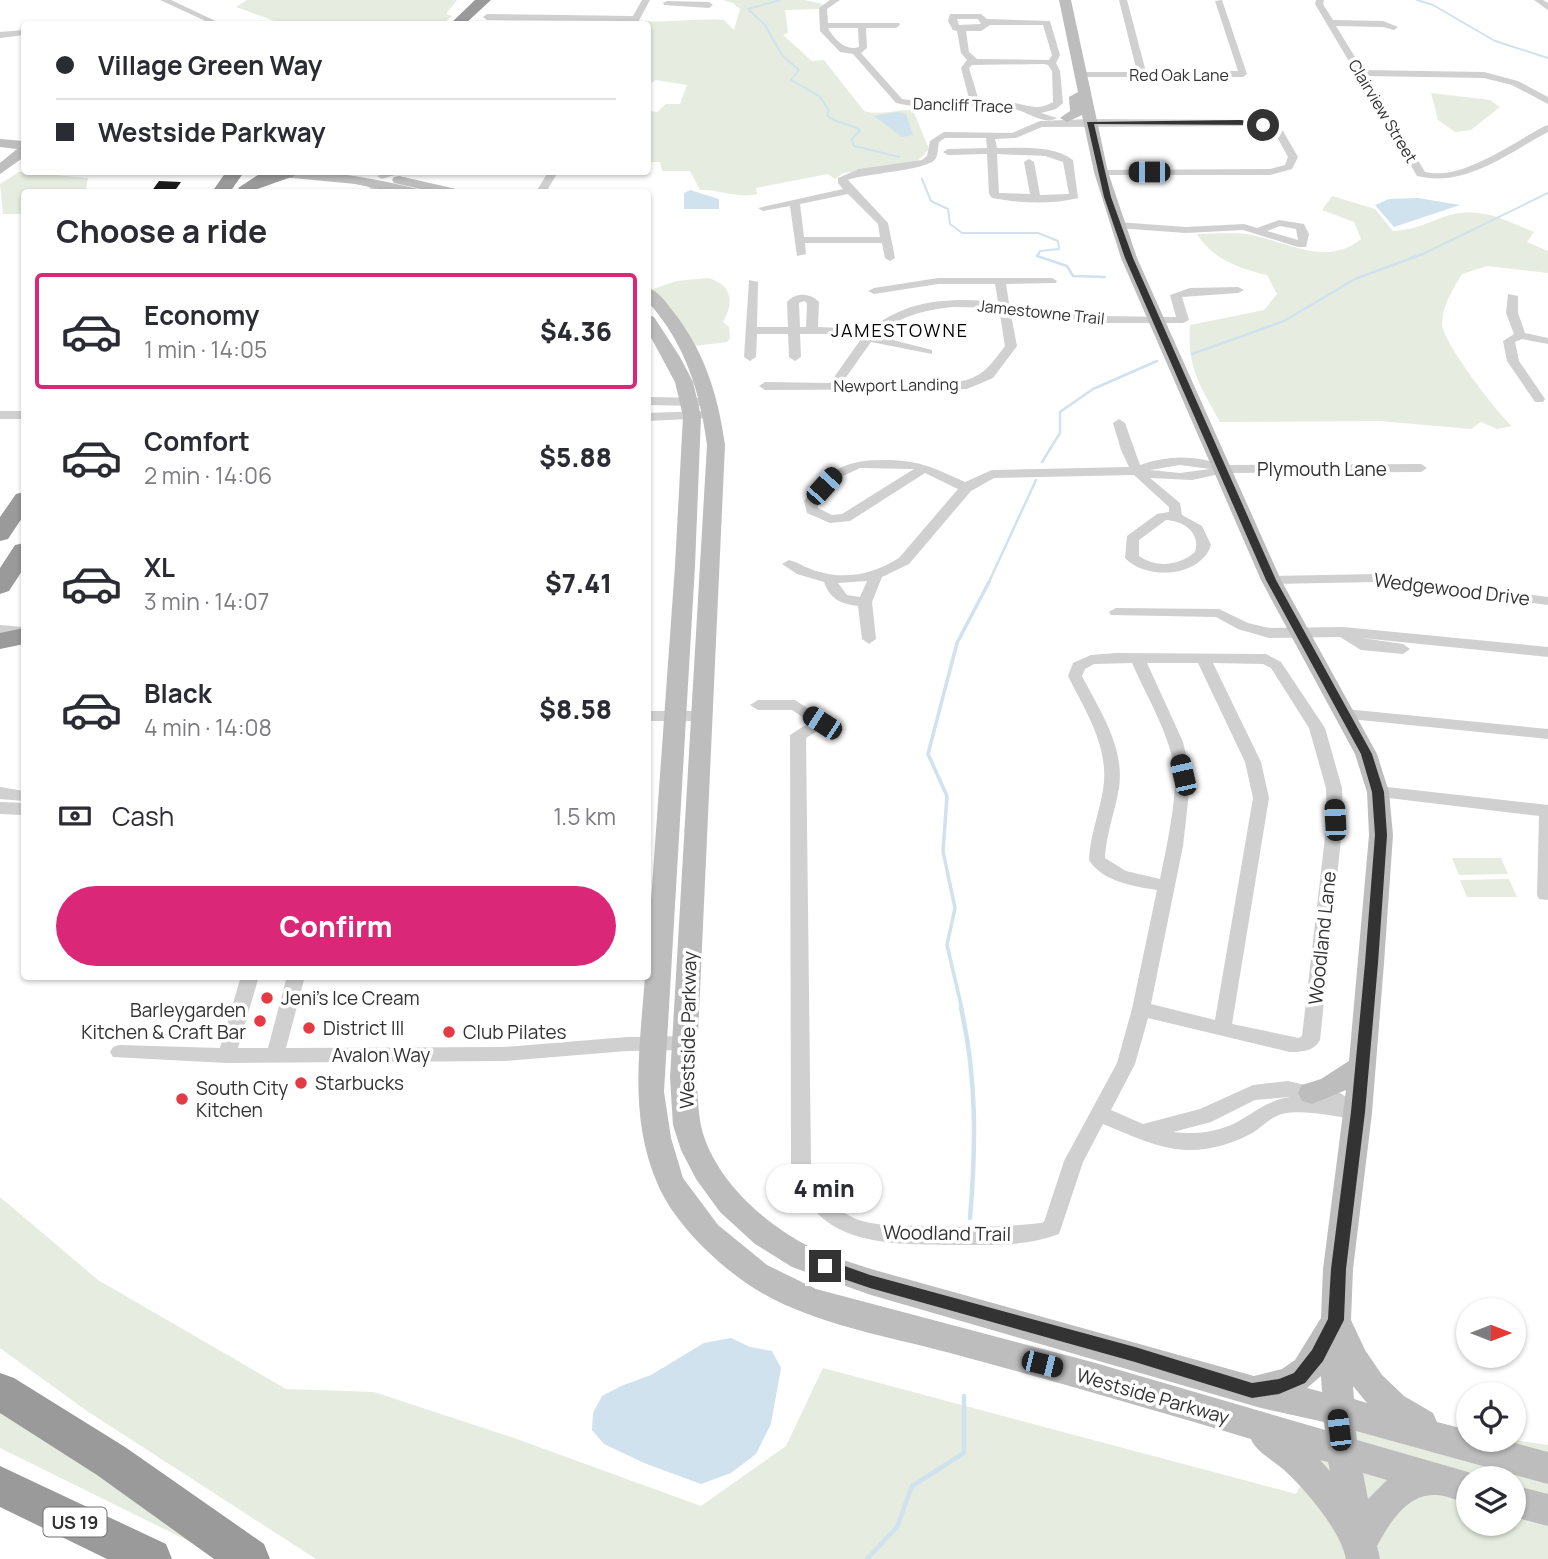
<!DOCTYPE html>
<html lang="en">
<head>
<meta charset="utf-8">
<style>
  body { margin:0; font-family:Manrope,sans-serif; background:#f2f2f3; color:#2b2b33; height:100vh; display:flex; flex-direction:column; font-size:26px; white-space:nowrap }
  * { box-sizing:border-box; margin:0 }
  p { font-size:23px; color:#7c7c81 }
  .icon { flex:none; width:38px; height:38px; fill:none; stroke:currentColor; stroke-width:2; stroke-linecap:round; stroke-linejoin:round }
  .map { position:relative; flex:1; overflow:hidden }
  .drawer { position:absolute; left:21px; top:189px; width:630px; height:791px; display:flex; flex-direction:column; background:#fff; border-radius:7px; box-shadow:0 2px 5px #0004 }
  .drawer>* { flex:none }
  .banner { position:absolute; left:21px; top:21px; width:630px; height:154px; border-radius:7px; box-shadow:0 2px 5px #0004; display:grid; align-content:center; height:154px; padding:0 35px; background:#fff }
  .needle { width:46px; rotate:90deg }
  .tools { position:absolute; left:1456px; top:1298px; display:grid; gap:14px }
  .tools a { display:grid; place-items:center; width:70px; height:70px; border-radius:50%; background:#fff; box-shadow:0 2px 5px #0004; font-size:35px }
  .end { position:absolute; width:32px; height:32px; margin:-16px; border:9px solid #333; background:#fff; box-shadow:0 0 0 4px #fff }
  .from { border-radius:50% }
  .bubble { position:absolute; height:49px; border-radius:24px; background:#fff; box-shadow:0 2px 5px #0004; font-size:23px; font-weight:800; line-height:49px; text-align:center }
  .car { position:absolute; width:21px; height:42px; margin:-21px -10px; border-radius:9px; box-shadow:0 0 5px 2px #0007; background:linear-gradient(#222 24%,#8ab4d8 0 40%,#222 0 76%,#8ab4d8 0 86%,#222 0) }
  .banner b { display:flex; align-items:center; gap:24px; height:66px; font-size:26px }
  .banner b+b { border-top:2px solid #e1e1e2 }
  .banner i { width:18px; height:18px; background:#2b2b33 }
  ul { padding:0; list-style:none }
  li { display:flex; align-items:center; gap:21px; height:116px; margin:0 14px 10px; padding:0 21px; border:4px solid transparent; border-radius:7px }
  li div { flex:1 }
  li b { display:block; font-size:26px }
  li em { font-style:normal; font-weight:800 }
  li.selected { border-color:#db2777 }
  li>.icon { width:63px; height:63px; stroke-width:1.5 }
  h2 { padding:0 35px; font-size:32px; line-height:84px }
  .pay { display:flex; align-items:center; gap:18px; height:77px; padding:0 35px; font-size:26px }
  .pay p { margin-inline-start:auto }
  .primary-button { display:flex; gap:14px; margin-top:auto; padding:14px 35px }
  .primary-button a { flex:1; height:80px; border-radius:42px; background:#db2777; color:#fff; font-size:28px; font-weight:800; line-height:80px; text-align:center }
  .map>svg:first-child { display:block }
  .green { fill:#e6ecdf; fill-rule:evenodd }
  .water { fill:#cfe2ee }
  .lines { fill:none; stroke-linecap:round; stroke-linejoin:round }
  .stream-far3 { stroke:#cfe2ee; stroke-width:2 }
  .stream-far2 { stroke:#cfe2ee; stroke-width:2.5 }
  .stream-far1 { stroke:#cfe2ee; stroke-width:3.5 }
  .stream { stroke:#cfe2ee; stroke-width:4.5 }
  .building { fill:#1a1a1a }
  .street { fill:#d0d0d0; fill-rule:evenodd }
  .secondary { fill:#bdbdbd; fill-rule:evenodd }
  .highway { fill:#9a9a9a; fill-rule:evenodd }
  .route { fill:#333 }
  .poi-dot { fill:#e63946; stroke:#fff; stroke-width:2.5 }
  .labels { text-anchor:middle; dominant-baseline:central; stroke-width:7; stroke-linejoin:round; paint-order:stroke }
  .far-street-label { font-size:16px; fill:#333; stroke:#fff }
  .far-neighbourhood-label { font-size:18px; letter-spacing:2px; fill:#000; stroke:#fff }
  .shield { fill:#fff; stroke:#707070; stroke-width:2 }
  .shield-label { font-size:18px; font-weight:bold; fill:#333 }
  .street-label { font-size:19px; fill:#333; stroke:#fff }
  .poi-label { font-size:19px; fill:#333; stroke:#fff; text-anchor:start }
</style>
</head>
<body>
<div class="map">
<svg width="1548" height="1559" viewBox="0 0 1548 1559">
  <rect width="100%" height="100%" fill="#fff"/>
  <path class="green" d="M247,0h210l-11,14 6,2 -9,8 -163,-1 -44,-16z
    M723,0h81l19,4 -5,5 -33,1 3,23 -5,2 29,26 12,-1 40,51c16,5 33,-2 49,-1l16,39 -14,15 -72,9 -8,6 -7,-5 -72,14 1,6c-20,5 -37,-5 -57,-4l-10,-19h-28l-2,-9h-12v-51l9,1 9,-8h14l7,-19 -31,-5 -8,5v-61h-11l2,-3c28,2 56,-3 85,-1l10,10 6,-21 -7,-6z
    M1431,93l59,7 10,7 -29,23 -16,2 -17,-12z
    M19,172l69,6 -2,11 -17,3h-45v22h-21l-3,-30z
    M1332,196l43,13 18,22c28,-2 33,-9 57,-16 30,-9 57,6 84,17l-7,10 21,9v22l-61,-7 -25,8c-9,15 -20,32 -20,50 0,17 55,89 70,102l-15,3 -16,-7 -10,7 -91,-8 -160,1c-20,-37 -33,-53 -30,-97l74,-15 13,-16 -10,-19c-26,-6 -55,-16 -70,-41 18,0 38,-2 55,1 37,8 75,32 109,4l-7,-17 -32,-12z
    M708,278c25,7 26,24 15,44l6,5 1,11 -3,4 -33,4 -43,-56 25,-9z
    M1452,858h49l7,16 -49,1z
    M1509,879l8,18h-50l-7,-17z
    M0,1197l98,83 188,109 88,3 140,46 187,68 85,-60 37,-78 473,126 44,-79 128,19v6h45l35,5v114h-1232l-229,-148 -87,-63zM1468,1479h46v45h-46z
    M0,1401l225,158 -225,-111z"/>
  <path class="water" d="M897,112l9,2 7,21 -11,2 -28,-21z
    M690,190l29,9v10h-35v-16z
    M1418,198l42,7 -66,22 -19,-22 14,-6z
    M731,1338l19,9 22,4 9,17 -10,56 -15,30 -25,19 -30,11 -57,-21 -40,-19 -12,-14 1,-17 9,-17 19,-10 30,-11 53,-32z"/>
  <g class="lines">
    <path class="stream-far3" d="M780,0l-32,9 17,16 17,30 17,15 -8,10 28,16 10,14 -2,5c10,10 21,7 33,15l-8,9 2,7 45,11
      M1417,0l16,5 62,36 53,17
      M922,179l9,22 17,8 2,15 12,9h76l20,8 1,8 -19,2 -2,4
      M1421,255l127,-62"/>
    <path class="stream-far2" d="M1039,253l-2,3 30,10 6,10 32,1
      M1192,354l92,-33 71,-42 70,-26
      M1042,462l18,-29v-21l33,-23 64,-28
      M988,584l48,-104"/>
    <path class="stream-far1" d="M962,1009l-15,-64 8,-37 -12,-57 4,-55 -19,-42 29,-111 32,-61"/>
    <path class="stream" d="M961,1008c16,69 15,140 9,210
      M867,1559l30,-32 15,-41 52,-33v-57"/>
  </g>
  <path class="building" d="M159,181l22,1 -7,10h-23z"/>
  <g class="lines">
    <path class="street" d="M160,0h11l51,24h-10z
      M642,0h8l-13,24h-8l1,-3 -143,-1 -4,-3 4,-3 146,2z
      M830,0h10l-13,9 1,14h71l1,2 -4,3h-30l1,20 -6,5 41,46 24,3h44l-9,-34 6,-8 -6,-7 -4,-22 -4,-1 -5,-9 2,-7h31l6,5 63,2 10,34 -4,8 4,8 3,32 -7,6 -15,4 16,5c-13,8 -32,-8 -46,-10 -39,-6 -77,4 -115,-5l-43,-49 -13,-2 -20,-21 -1,-23zM957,19h21l3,5 -22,1zM990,25h53l9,30 -3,5 -72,-1 -8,-7 -3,-21h15zM828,28h30l1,19c-13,5 -25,-8 -31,-19zM1044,64l4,1 4,6 1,31c-16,10 -27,2 -45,0 -9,-1 -19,-1 -29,-1l-10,-33 3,-3z
      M1119,0h8l19,72 92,-1 -23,-70 7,-1 25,74 -4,3h-166l-2,-2 5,-3h57z
      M1316,0h8l-1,4 10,16 50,1 15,6 -4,3 -11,-3 -47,-1 27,44 121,2 34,9 30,16v7l-36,-19 -28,-7 -117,-2 58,96c37,9 87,-29 120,-46l3,-1v7c-40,21 -83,56 -131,44l-102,-172z
      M1534,0h9l5,3v7z
      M667,1l42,1 4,3 -4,3 -45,-3 -1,-2z
      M24,30v5l-24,3v-6z
      M1090,119l165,1 28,11 15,26 -6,12 -22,6h-169l-4,-1v-4l173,-1 15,-4 3,-8 -12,-22 -22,-9 -212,1 -26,11 -21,1 2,9c23,0 57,-3 76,12l5,38c-27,7 -59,5 -86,0l-3,-4 -2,-40 -39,1 -5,-3 5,-3 39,-1 -1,-10h-41l-6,4c-1,5 -1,12 -3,16 -7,13 -71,15 -88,22l40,43 7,35 -5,3 -5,-3 -3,-15h-77l1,11 -9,2 -7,-50 -27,5 -5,-3 85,-19 -5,-6v-5l21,-9 63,-9 5,-4 3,-15 14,-9 68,1 28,-12zM997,154l48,2 18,6 6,32 -29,1 -6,-33 -5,-3 -5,3 6,32 -31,-1zM848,194l30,30 2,13h-76l-4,-33z
      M388,172h16l-22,7 -5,-3z
      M548,172h10l-12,20h-10z
      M365,180h8l13,12h-11l-10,-8z
      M1279,220l25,4 5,10 -3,13h-8l-55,-17 -57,3 -69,-5 -5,-3 5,-3 69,5 58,-3 13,4zM1280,226l16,3 2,11 -31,-9z
      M938,278h114l5,3 -1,2 -50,1 3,19 90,13 77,1 -6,-22 20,-7 48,-1 6,3 -6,3 -56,4 7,23 -6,3h-84l-89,-13 7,36 -24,32 -26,11 -202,1 -6,-4 6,-4 65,1 31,-44 -20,-5h-41l1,23 -6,4 -6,-4 -1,-23h-31l-1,23 -6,4 -6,-4 5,-77 9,2 -1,45h31l-1,-25c9,-10 23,-9 32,0l-1,25 23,1 25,6c35,-35 86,-37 132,-32l-3,-18h-57l-64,10 -6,-3 6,-3zM804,301l3,2 -1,24h-6l-1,-24zM953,307l46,1 6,38c-17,23 -25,34 -55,37h-108l29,-41 61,12v-4l-55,-14c22,-20 47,-26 76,-29z
      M1508,294l10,2v17l7,20 23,5v6l-26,-5 -7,3 4,19 26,38 -2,3h-8l-28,-41 -4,-20 11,-7 -8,-21z
      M648,397l52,1 6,4 -6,4 -52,-1z
      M0,411h24v8h-24z
      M704,411l6,4 -2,3 -60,3v-8z
      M1119,419l6,4 15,42c27,-10 56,-10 83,0l198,-1 6,4 -6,4 -197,1 -32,7 -42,-2 30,25 2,12 20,11 9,19c-10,32 -64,36 -86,13l2,-22 30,-22 12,-2v-5l-35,-32 -140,3 -23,13 -62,73 -27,13 -10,25 4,37 -7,5 -7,-5 -4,-33c-17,-2 -28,-7 -34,-24l-27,-8 -15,-10 7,-4c11,3 20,10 31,12 28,8 55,1 79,-14l59,-69 -33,-16 -75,48 -20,2 -23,-10 -3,-12c24,-30 40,-41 78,-41 37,0 50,7 83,22l27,-12 137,-3 -8,-17 -8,-27zM1180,465l30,4 -30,4 -30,-3zM860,468l54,1 -72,45 -10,1 -14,-7v-7l25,-25zM1166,520c18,1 35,13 29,32 -16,14 -39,16 -56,4v-16zM867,581l-7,16 -13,-2 -9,-12z
      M1377,574l171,23v8l-171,-23 -106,2 -7,-4 7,-4z
      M1116,608l103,1 29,14 21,5 74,-1 205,20v10l-186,-19 41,6 7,5 -7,5 -42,-4 -21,-13 -71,1 -31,-9 -22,-12 -105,-2 -2,-3z
      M0,625l24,2v8h-24z
      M1116,653l150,1 15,8 44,66 17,60 1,32 -23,220c-6,11 -18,12 -30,12l-142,-34 -13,46 -24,46 32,14 57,-15 53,-24 35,-4 52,12 19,12 2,6 -2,6 -7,2c-16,-3 -54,-10 -70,-5 -11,3 -19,12 -28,18 -19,11 -45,19 -68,18 -28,-1 -56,-15 -83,-26l-20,38 -24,72c-34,13 -71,11 -107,11 -70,-1 -141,1 -161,-82l-1,-428 20,-13 -18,-12h-34l-8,-5 8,-5h37l35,23 -24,15 5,425c6,27 23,49 51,58 17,5 37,4 54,5 42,1 84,2 125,-3l3,-1 20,-61 53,-98 15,-54 25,-119c-24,-4 -54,-8 -68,-30 1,-24 10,-46 14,-70 7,-42 -17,-78 -35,-114l5,-13 18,-8zM1132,663c14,32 41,77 43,112 1,28 -9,76 -15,104l-34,-8 -21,-13c1,-24 10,-46 14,-70 6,-41 -19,-77 -37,-112l3,-7 9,-5zM1147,663h51l47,99 8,36 -38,222 -64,-16 32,-158 8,-71 -8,-33zM1213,663l50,1 8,4 38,60 17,60 1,32 -25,216 -3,2 -67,-14 37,-226 -8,-36zM1288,1097h2c-21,3 -33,14 -51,24 -20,11 -44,14 -66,11l38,-10 44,-22z
      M1345,709l203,20v10l-208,-21 -3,-4z
      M648,711h54l8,5 -8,5h-54z
      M1378,786l170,19v95l-9,-1 -2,-4 2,-79 -167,-20 -2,-4z
      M0,787l24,4v10l-24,-2z
      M0,802l24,1v12l-24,-1z
      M241,976h18l-21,72h30l19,-72h18l-19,72 218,-1 123,-10 58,-1 6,2 3,5 -3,5 -6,2 -58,1 -123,10 -277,2 -114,-6 -3,-5 3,-5 6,-2 101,3z"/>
    <path class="secondary" d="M1059,0h12l37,172 29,86 144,322 96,174 12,38 4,43 -9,128 -12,150 -19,156 -2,51 14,30 17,25 22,21 29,17 4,9 31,8v10h36l44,12v32l-192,-53 1,9 111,32 12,7h-12v25c-10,-3 -22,-9 -32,-9 -29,-2 -47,29 -59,51l3,13h-34c-5,-28 -41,-70 -63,-90 -10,-9 -27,-17 -32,-30 -100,-30 -200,-59 -301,-86 -67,-18 -146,-30 -204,-70 -33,-23 -72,-61 -88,-98 -30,-68 -18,-137 -13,-209h3v-34l27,-376 8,-150 -8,-34 -27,-50v-17l6,2 26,40 13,25 8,34 -6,150 -31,526 7,46 12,40 35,47 49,40 49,24 276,73 233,68 -1,-8 -63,-14 -390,-113 -79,-28 -37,-23 -35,-32 -24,-33 -15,-29 -8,-25 -3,-47 37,-633c-7,-54 -22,-102 -59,-143v-14c10,3 18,14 24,22 32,40 46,84 53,135l-29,633c2,16 2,33 5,48 12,52 63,98 109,121 19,10 41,15 61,22l383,107 28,-7 13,-9 26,-42 2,-49 23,-179 -34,14 -10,-3 -4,-8 4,-8 19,-6 28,-18 20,-226 -2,-43 -12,-38 -94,-174 -140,-322 -27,-86 -12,-57 -15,7 -7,-4 10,-7 -1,-14 9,-5zM1321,1376l1,16 -15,-4zM1353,1386l14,17 -13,-4zM1320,1460l8,2 2,9zM1363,1473l24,7 -19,19z
      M0,139l24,2v16l-24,17v-11l17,-14 -17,-2z
      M265,172c50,-5 104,5 153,17l2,3h-26l-39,-8 -83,-8z
      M399,176l57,13 2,3h-24l-40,-9 -2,-3 2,-3z
      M1514,1485l34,9v32l-34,-9z"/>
    <path class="highway" d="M475,0h16l-26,24h-15z
      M226,172h18l-14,20h-18z
      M272,172l24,1 -3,4c-14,3 -38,15 -50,15l-5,-4 20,-13z
      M24,492v23l-16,24 -8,2v-24l16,-23z
      M24,543v25l-15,23 -9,3v-26l15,-23z
      M24,628v16l-24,5v-16z
      M0,1373l14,5 111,69 139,97 6,15h-56l-117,-84 -97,-62z
      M0,1466l166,78 6,15h-65l-107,-52z"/>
  </g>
  <path class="route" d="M1241,120l25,5 -172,-1 17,73 22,61 143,322 96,174 12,38 3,43 -9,128 -13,149 -19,157 -2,51 -21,41 -18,22 -26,11 -27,4 -117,-36 -265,-74 -50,-17 -2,-5 7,-7 45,16 265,72 117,36 27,-4 15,-6 18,-23 16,-31 3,-50 20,-157 14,-149 10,-128 -3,-43 -11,-38 -95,-174 -141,-322 -21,-61 -17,-75z"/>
  <g class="poi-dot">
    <circle cx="267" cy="998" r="7"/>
    <circle cx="260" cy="1021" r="7"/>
    <circle cx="309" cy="1028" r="7"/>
    <circle cx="449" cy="1032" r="7"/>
    <circle cx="301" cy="1083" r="7"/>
    <circle cx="182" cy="1099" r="7"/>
  </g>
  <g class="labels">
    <g class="far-street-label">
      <text x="1179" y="75">Red Oak Lane</text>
      <text transform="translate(963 105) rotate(2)">Dancliff Trace</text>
      <text transform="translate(1383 111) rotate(59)">Clairview Street</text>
      <text transform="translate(1041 312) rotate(6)">Jamestowne Trail</text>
      <text transform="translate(896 385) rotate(-1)">Newport Landing</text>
    </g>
    <g class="far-neighbourhood-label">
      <text x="900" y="330">JAMESTOWNE</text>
    </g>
    <rect class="shield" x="43.5" y="1507.5" width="63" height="29" rx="5"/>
    <g class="shield-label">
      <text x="75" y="1522">US 19</text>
    </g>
    <g class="street-label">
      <text x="1322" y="469">Plymouth Lane</text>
      <text transform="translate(1452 589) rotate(7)">Wedgewood Drive</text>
      <text transform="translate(1322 938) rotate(-84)">Woodland Lane</text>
      <text transform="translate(688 1030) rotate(-89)">Westside Parkway</text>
      <text x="381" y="1055">Avalon Way</text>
      <text transform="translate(947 1233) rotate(1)">Woodland Trail</text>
      <text transform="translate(1153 1396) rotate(16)">Westside Parkway</text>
    </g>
    <g class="poi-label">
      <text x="281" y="998">Jeni's Ice Cream</text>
      <text x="246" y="1010" text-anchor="end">Barleygarden<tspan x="246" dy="22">Kitchen &amp; Craft Bar</tspan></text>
      <text x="323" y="1028">District III</text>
      <text x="463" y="1032">Club Pilates</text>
      <text x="315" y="1083">Starbucks</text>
      <text x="196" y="1088">South City<tspan x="196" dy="22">Kitchen</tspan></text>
    </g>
  </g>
</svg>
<div class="tools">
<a><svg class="needle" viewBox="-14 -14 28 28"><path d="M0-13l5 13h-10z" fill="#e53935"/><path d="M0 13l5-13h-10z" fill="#7c7c81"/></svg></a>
<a><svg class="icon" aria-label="locate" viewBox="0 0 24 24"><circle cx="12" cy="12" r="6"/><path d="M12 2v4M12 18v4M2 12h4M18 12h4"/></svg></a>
<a><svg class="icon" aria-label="layers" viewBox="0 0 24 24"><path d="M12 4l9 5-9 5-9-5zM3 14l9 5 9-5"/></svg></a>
</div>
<i class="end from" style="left:1263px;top:125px"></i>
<i class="end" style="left:825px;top:1266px"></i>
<div class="bubble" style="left:766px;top:1164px;width:116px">4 min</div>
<i class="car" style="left:1149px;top:172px;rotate:270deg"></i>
<i class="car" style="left:824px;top:486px;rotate:42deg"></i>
<i class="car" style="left:822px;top:723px;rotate:303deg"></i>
<i class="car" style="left:1183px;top:775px;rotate:347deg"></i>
<i class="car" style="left:1335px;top:820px;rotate:357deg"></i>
<i class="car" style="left:1042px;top:1364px;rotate:104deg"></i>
<i class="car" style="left:1339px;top:1430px;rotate:353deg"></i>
<div class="banner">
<b><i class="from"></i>Village Green Way</b>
<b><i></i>Westside Parkway</b>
</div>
<section class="drawer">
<h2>Choose a ride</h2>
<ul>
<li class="selected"><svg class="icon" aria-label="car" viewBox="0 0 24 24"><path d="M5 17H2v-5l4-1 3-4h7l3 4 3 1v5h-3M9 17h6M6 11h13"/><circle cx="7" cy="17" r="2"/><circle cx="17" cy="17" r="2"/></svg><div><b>Economy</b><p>1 min · 14:05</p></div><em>$4.36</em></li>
<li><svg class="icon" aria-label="car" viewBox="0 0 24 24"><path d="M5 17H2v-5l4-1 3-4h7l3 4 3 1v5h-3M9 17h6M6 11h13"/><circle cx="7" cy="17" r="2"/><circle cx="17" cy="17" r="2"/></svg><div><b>Comfort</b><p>2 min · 14:06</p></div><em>$5.88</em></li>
<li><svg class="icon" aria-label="car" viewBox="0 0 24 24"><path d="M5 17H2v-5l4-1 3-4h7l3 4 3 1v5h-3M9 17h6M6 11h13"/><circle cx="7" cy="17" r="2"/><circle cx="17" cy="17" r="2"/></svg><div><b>XL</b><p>3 min · 14:07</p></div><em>$7.41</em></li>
<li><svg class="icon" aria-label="car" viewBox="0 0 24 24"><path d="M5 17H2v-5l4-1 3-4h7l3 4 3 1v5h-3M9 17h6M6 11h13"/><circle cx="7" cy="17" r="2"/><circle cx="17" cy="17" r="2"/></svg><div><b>Black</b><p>4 min · 14:08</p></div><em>$8.58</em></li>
</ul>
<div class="pay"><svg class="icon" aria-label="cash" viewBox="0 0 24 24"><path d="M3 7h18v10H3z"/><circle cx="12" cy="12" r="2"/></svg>Cash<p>1.5 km</p></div>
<div class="primary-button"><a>Confirm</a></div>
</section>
</div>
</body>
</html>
